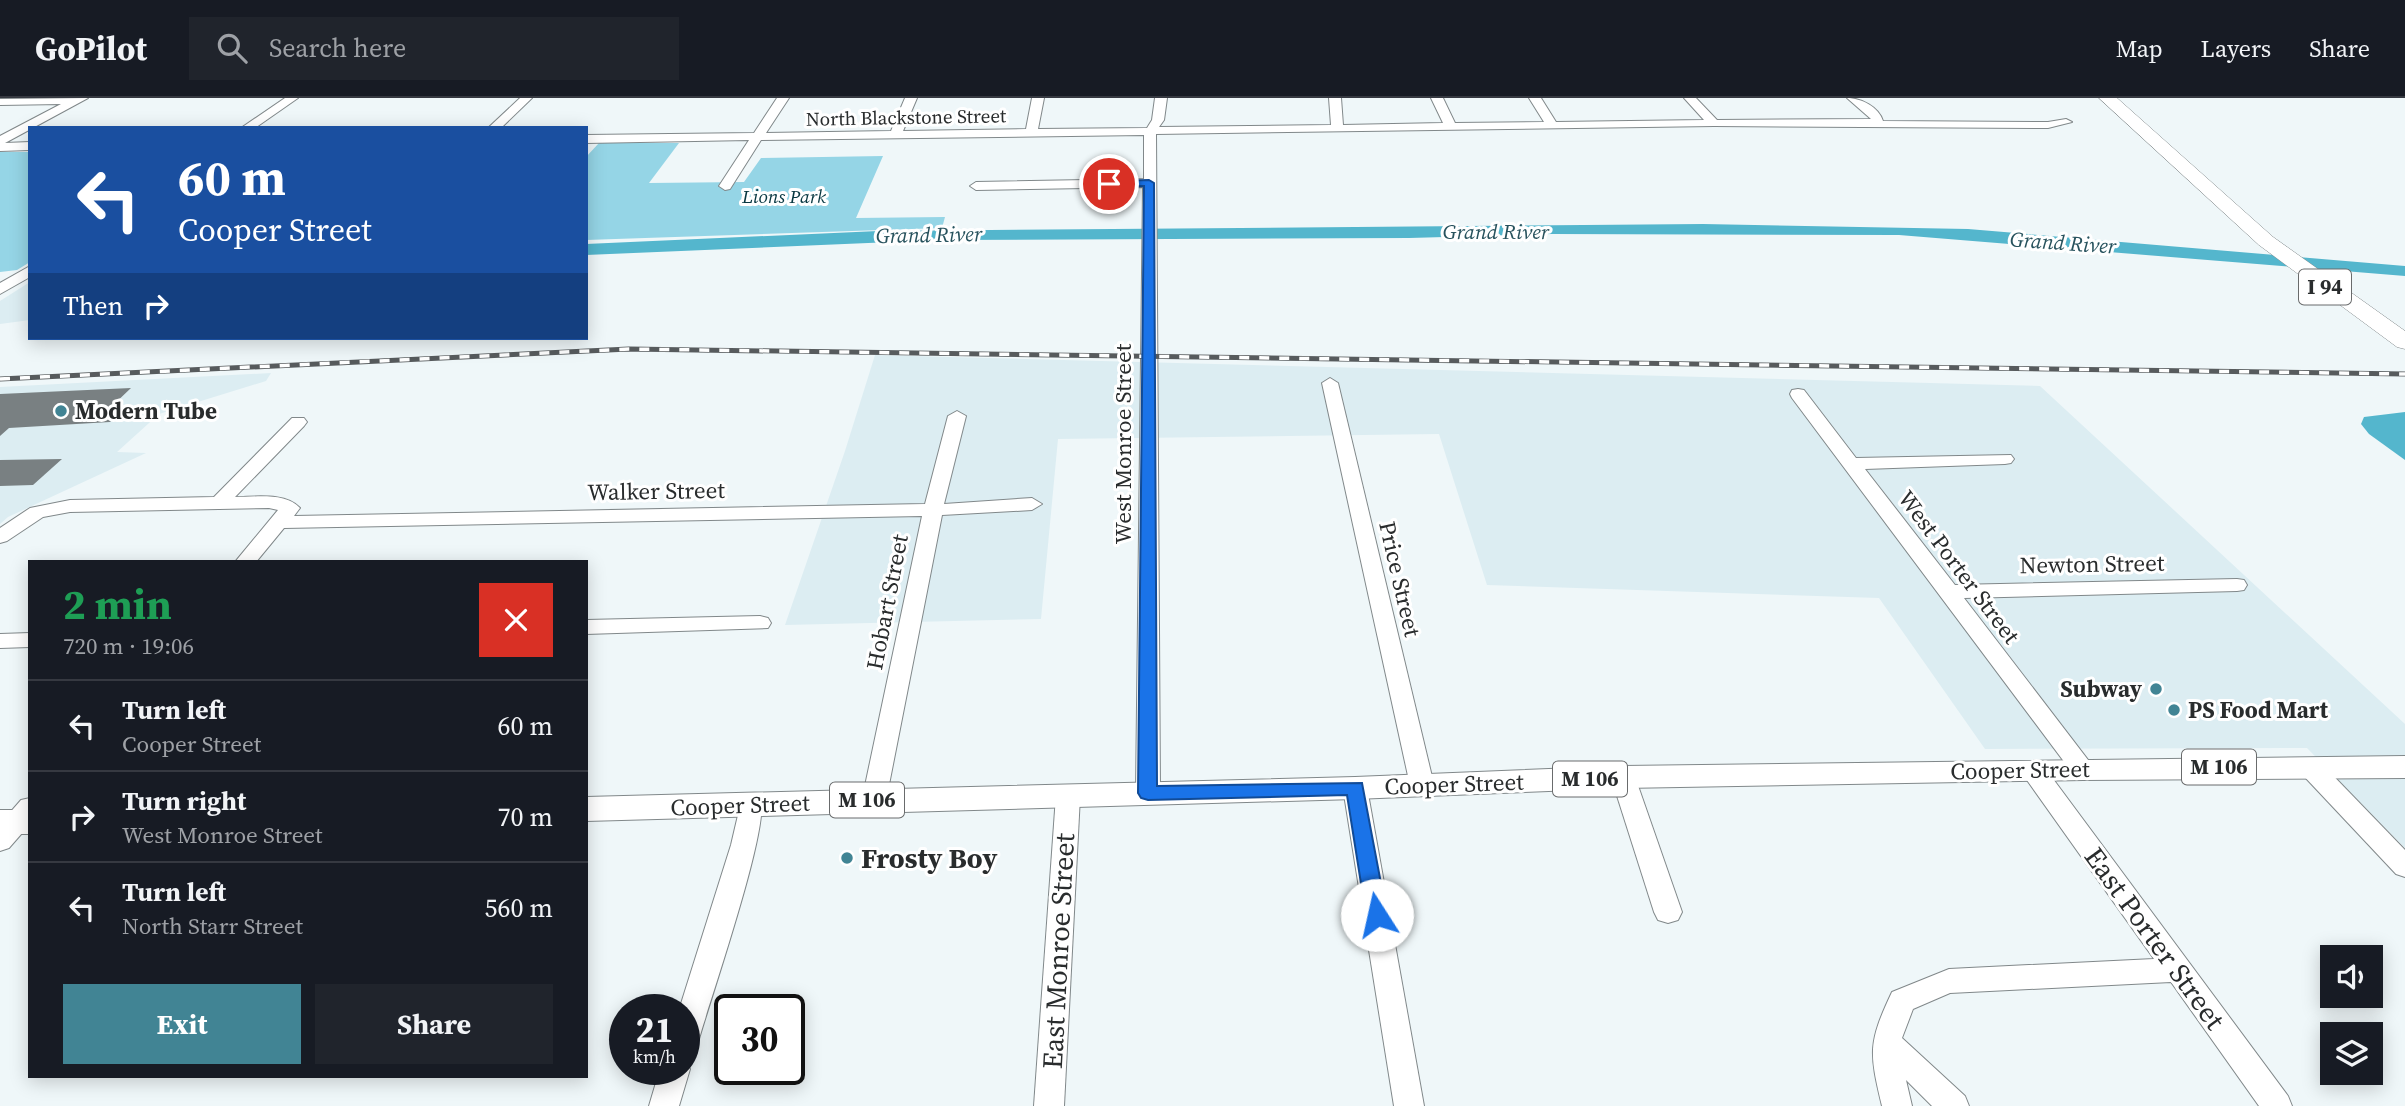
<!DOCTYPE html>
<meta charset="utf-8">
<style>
:root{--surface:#171b24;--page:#20242c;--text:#f1f3f6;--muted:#9ea1a6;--line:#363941;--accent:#418494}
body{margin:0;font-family:"Source Serif 4",serif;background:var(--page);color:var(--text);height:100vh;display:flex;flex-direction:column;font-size:26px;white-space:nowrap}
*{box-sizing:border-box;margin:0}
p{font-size:23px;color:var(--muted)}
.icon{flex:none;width:38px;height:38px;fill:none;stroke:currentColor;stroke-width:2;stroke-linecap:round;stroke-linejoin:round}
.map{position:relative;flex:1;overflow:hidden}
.drawer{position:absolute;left:28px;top:462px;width:560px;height:518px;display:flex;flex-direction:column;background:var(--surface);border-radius:0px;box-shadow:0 4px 18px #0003}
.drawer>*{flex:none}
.top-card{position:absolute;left:28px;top:28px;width:560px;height:214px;border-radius:0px;box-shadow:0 4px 18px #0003;background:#1a4fa0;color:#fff;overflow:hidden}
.fabs{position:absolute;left:2320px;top:847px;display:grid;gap:14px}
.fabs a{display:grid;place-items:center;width:63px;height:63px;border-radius:0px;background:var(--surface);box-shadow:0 4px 18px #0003;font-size:35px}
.speed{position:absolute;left:609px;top:896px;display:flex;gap:14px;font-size:35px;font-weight:700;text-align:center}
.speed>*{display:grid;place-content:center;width:91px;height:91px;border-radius:50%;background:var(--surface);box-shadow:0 4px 18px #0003;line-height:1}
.speed small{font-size:18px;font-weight:400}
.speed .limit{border:4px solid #111;border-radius:10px;background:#fff;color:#111}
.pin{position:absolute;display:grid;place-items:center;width:60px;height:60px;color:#fff;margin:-30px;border:4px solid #fff;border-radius:50%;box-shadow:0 2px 7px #0007}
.me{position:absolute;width:77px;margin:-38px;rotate:350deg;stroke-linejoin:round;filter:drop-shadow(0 0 5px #0008)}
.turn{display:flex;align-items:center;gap:24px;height:147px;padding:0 35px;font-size:32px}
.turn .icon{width:91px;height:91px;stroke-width:2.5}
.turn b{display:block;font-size:49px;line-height:60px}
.then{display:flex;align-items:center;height:66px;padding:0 35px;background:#0003;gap:14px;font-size:26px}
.round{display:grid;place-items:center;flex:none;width:74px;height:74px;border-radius:0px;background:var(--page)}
.head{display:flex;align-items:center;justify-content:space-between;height:119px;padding:0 35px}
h1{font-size:42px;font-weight:700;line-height:52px;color:#1e9e55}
.button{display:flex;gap:14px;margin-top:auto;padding:14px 35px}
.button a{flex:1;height:80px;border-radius:0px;background:var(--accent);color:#fff;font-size:28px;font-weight:700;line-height:80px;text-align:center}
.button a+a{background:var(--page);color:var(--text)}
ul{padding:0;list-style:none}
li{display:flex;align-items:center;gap:21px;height:91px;padding:0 35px;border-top:2px solid var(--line)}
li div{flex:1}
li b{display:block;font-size:26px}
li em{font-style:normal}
header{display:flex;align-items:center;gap:42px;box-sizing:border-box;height:98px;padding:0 35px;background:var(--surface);border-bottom:2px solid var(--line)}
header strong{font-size:33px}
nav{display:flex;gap:38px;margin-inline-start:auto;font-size:24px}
.search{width:490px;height:63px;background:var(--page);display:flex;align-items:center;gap:18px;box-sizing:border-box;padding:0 24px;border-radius:0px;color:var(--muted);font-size:26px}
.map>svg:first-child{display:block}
</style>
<header>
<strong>GoPilot</strong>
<div class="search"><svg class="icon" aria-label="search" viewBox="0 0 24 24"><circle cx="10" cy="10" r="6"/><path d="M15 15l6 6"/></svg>Search here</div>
<nav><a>Map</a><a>Layers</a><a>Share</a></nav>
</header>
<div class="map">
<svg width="2405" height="1008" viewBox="0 0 2405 1008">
<rect width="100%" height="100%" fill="#eff7f9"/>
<g fill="#dcedf2">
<polygon points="30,184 30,222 0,226 0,203"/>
<polygon points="875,257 2040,288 2405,626 2405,750 2307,650 1985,651 1879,500 1487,487 1439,336 1058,341 1041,521 785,527 845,353"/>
<polygon points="271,275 266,283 159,316 117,354 146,355 8,419 0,426 0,289"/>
</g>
<g fill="#95d5e6">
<polygon points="599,45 679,45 649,85 744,84 761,60 883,58 856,120 945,119 942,130 586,142 586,59"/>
<polygon points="0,54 30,54 30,164 17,172 0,174"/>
</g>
<g fill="#54b6cd">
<polygon points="1703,126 1968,131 2405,168 2405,178 1899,137 1552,136 1409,140 939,142 586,157 586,146 878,133"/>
<polygon points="2405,314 2405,362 2369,336 2361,326 2364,319"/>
</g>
<g fill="#798082">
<polygon points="131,290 109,311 125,310 110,324 9,330 0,338 0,296"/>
<polygon points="62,361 33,387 0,388 0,362"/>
</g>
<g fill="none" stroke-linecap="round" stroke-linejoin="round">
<defs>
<g id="minor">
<polygon points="88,0 5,45 30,44 30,52 0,53 0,38 61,6 0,7 0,1"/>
<polygon points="285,0 298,0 255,30 241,30"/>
<polygon points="520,0 532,0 501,30 488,30"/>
<path d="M777 0H789L766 35 891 33 905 0H917L903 33 1026 31 1032 0H1044L1038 31 1147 30 1152 22 1155 0H1167L1164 22 1159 29 1331 27 1329 0H1341L1343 27 1443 25 1431 0H1443L1455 25 1544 24 1529 0H1541L1556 24 1704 22 1684 0H1696L1717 22 1871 21 1847 0C1861 0 1879 9 1883 23L2048 24 2066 21 2072 24 2048 30 1714 28 1156 36 1160 695 1157 701 1148 704 1139 701 1136 695 1143 89 976 92 970 88 976 84 1144 81V37L761 42 730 91 725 92 719 88 749 42 586 45V37L754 35Z"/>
<polygon points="30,168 30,179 0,196 0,185"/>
<polygon points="1330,280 1338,285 1434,687 1431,693 1422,696 1413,693 1410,687 1322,285"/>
<polygon points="1798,291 1804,292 1856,360 2011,357 2014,361 2011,365 2005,366 1865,371 1955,487 2237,481 2244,482 2247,487 2244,492 2237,493 1964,500 2095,671 2092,677 2083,680 2074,677 1792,300 1790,296 1792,292"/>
<path d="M957 313 966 318 944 406 1032 400 1042 406 1032 412 942 417 886 702 883 709 874 711 865 709 862 702 922 418 284 430 256 464H235L278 412 269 410 70 414 43 419 7 443 0 445V430L30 410 70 402 214 399 292 320H304L307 324 304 328 235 399C255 399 286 394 300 410L294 418 925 406 948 318Z"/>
<polygon points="760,518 768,520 771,525 768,530 586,536 586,522"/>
<polygon points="30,535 30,549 0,550 0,536"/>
<polygon points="2310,660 2319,663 2405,752 2405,779 2396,776 2301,675 2298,669 2301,663"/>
<path d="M2033 663 2042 666 2288 998 2292 1008H2259L2171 884 1950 895 1913 911 1902 940 1965 998 1969 1008H1932L1906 982 1912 1008H1882C1869 954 1868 945 1892 894L1949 871 2154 861 2024 678 2021 672 2024 666Z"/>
<polygon points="1623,670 1632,673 1635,679 1682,814 1678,822 1668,825 1658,822 1654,814 1611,679 1614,673"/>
<polygon points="1355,681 1364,684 1367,690 1424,1008 1394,1008 1343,690 1346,684"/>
<polygon points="1068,689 1077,691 1080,698 1064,1008 1034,1008 1056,698 1059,691"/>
<path d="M751 698 760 700C772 723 709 905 699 941L694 950 684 954V912H679L731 747 742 700Z"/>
<polygon points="30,700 30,726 9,750 0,753 0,726 21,702"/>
<polygon points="684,961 690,971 679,1008 649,1008 660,971 684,971"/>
</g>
<g id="major">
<polygon points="2405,658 2405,680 2083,682 1623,690 1355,701 586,723 586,699 1355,679 1623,668"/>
<rect x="0" y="712" width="30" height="24"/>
</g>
<polygon id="highway" points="2099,0 2117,0 2273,139 2405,233 2405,251 2397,249 2259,147"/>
</defs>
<use href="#minor" stroke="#81888a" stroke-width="2"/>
<use href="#major" stroke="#81888a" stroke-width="2"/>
<use href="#highway" stroke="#81888a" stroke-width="1"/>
<use href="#minor" fill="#fff" fill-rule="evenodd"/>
<use href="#major" fill="#fff" fill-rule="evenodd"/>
<use href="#highway" fill="#fff" fill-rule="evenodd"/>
<defs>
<polyline id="rail" points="0,281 629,251 2405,276"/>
</defs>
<use href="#rail" stroke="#575b5d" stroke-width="5"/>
<use href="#rail" stroke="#fff" stroke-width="3.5" stroke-dasharray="10" stroke-linecap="butt"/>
</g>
<polygon fill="#1a73e8" stroke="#114b97" stroke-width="2" points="1149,82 1154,85 1157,688 1362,685 1387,817 1384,823 1377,825 1369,823 1366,817 1347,697 1148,702 1141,700 1138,695 1144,88 1109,89 1104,86 1109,83"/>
<g fill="#418494" stroke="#fff" stroke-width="2.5">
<circle cx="61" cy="313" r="7"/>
<circle cx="2156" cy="591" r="7"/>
<circle cx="2174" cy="612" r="7"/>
<circle cx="847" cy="760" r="7"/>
</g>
<g text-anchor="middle" stroke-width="6" stroke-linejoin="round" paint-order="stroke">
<g font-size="19" fill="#292c2d" stroke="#fff">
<text transform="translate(906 19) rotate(-1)" y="7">North Blackstone Street</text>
</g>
<g font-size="19" font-style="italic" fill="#073741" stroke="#fff">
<text x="784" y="105">Lions Park</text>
</g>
<g font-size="21" font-style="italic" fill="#27525d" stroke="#fff">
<text x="1496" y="141">Grand River</text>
<text transform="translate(929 137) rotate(-1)" y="7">Grand River</text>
<text transform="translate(2063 145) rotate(4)" y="7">Grand River</text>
</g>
<g fill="#fff" stroke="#696b6c" stroke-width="2">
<rect x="2299" y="171.5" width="52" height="35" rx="5"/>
<rect x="2182" y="651.5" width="74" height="35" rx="5"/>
<rect x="1553" y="663.5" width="74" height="35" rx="5"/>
<rect x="830" y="684.5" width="74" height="35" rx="5"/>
</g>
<g font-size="21" font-weight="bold" fill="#292c2d">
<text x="2325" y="196">I 94</text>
<text x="2219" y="676">M 106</text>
<text x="1590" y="688">M 106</text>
<text x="867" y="709">M 106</text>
</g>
<g font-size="23" font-weight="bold" fill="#292c2d" stroke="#fff" text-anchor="start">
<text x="75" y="321">Modern Tube</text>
<text x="2142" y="599" text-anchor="end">Subway</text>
<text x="2188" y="620">PS Food Mart</text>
</g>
<g font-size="23" fill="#292c2d" stroke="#fff">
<text transform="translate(1123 346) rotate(-90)" y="8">West Monroe Street</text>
<text transform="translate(656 393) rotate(-1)" y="8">Walker Street</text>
<text transform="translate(2092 466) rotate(-1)" y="8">Newton Street</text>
<text transform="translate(1959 469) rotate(53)" y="8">West Porter Street</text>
<text transform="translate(1400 481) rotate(77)" y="8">Price Street</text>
<text transform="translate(887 504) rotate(-79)" y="8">Hobart Street</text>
<text transform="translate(2020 672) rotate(-1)" y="8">Cooper Street</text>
<text transform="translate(1454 686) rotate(-2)" y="8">Cooper Street</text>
<text transform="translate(740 707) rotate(-2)" y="8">Cooper Street</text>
</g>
<g font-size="28" font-weight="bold" fill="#292c2d" stroke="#fff" text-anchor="start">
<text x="861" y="770">Frosty Boy</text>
</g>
<g font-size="28" fill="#292c2d" stroke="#fff">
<text transform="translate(2155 840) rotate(54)" y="10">East Porter Street</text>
<text transform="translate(1058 853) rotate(-87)" y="10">East Monroe Street</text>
</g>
</g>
</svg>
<div class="fabs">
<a><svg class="icon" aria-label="sound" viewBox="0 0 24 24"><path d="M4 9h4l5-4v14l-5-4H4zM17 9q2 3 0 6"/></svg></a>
<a><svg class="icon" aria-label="layers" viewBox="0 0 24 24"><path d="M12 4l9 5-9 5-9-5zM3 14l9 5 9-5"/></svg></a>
</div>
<div class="speed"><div>21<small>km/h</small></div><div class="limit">30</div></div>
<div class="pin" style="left:1109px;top:86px;background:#d93025"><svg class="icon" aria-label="arrive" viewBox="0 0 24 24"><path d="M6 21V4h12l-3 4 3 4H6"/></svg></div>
<svg class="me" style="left:1377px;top:817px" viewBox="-20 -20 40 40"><circle r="19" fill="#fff"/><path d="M0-13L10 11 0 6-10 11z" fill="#1a73e8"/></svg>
<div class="top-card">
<div class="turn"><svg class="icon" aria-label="left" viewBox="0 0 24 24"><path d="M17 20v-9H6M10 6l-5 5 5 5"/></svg><div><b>60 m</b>Cooper Street</div></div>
<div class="then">Then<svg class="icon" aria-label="right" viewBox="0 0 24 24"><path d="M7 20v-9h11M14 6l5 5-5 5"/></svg></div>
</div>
<section class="drawer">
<div class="head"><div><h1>2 min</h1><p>720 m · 19:06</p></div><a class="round" style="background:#d93025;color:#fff"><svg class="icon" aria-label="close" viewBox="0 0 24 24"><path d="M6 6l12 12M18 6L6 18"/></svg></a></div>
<ul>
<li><svg class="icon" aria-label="left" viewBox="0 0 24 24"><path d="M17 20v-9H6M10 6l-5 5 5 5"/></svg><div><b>Turn left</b><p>Cooper Street</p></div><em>60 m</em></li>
<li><svg class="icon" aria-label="right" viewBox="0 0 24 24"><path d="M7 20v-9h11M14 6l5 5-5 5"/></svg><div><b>Turn right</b><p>West Monroe Street</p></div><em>70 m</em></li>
<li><svg class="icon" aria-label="left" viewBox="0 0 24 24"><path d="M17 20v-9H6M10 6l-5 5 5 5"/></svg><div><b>Turn left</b><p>North Starr Street</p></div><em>560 m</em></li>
</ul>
<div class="button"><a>Exit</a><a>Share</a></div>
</section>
</div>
